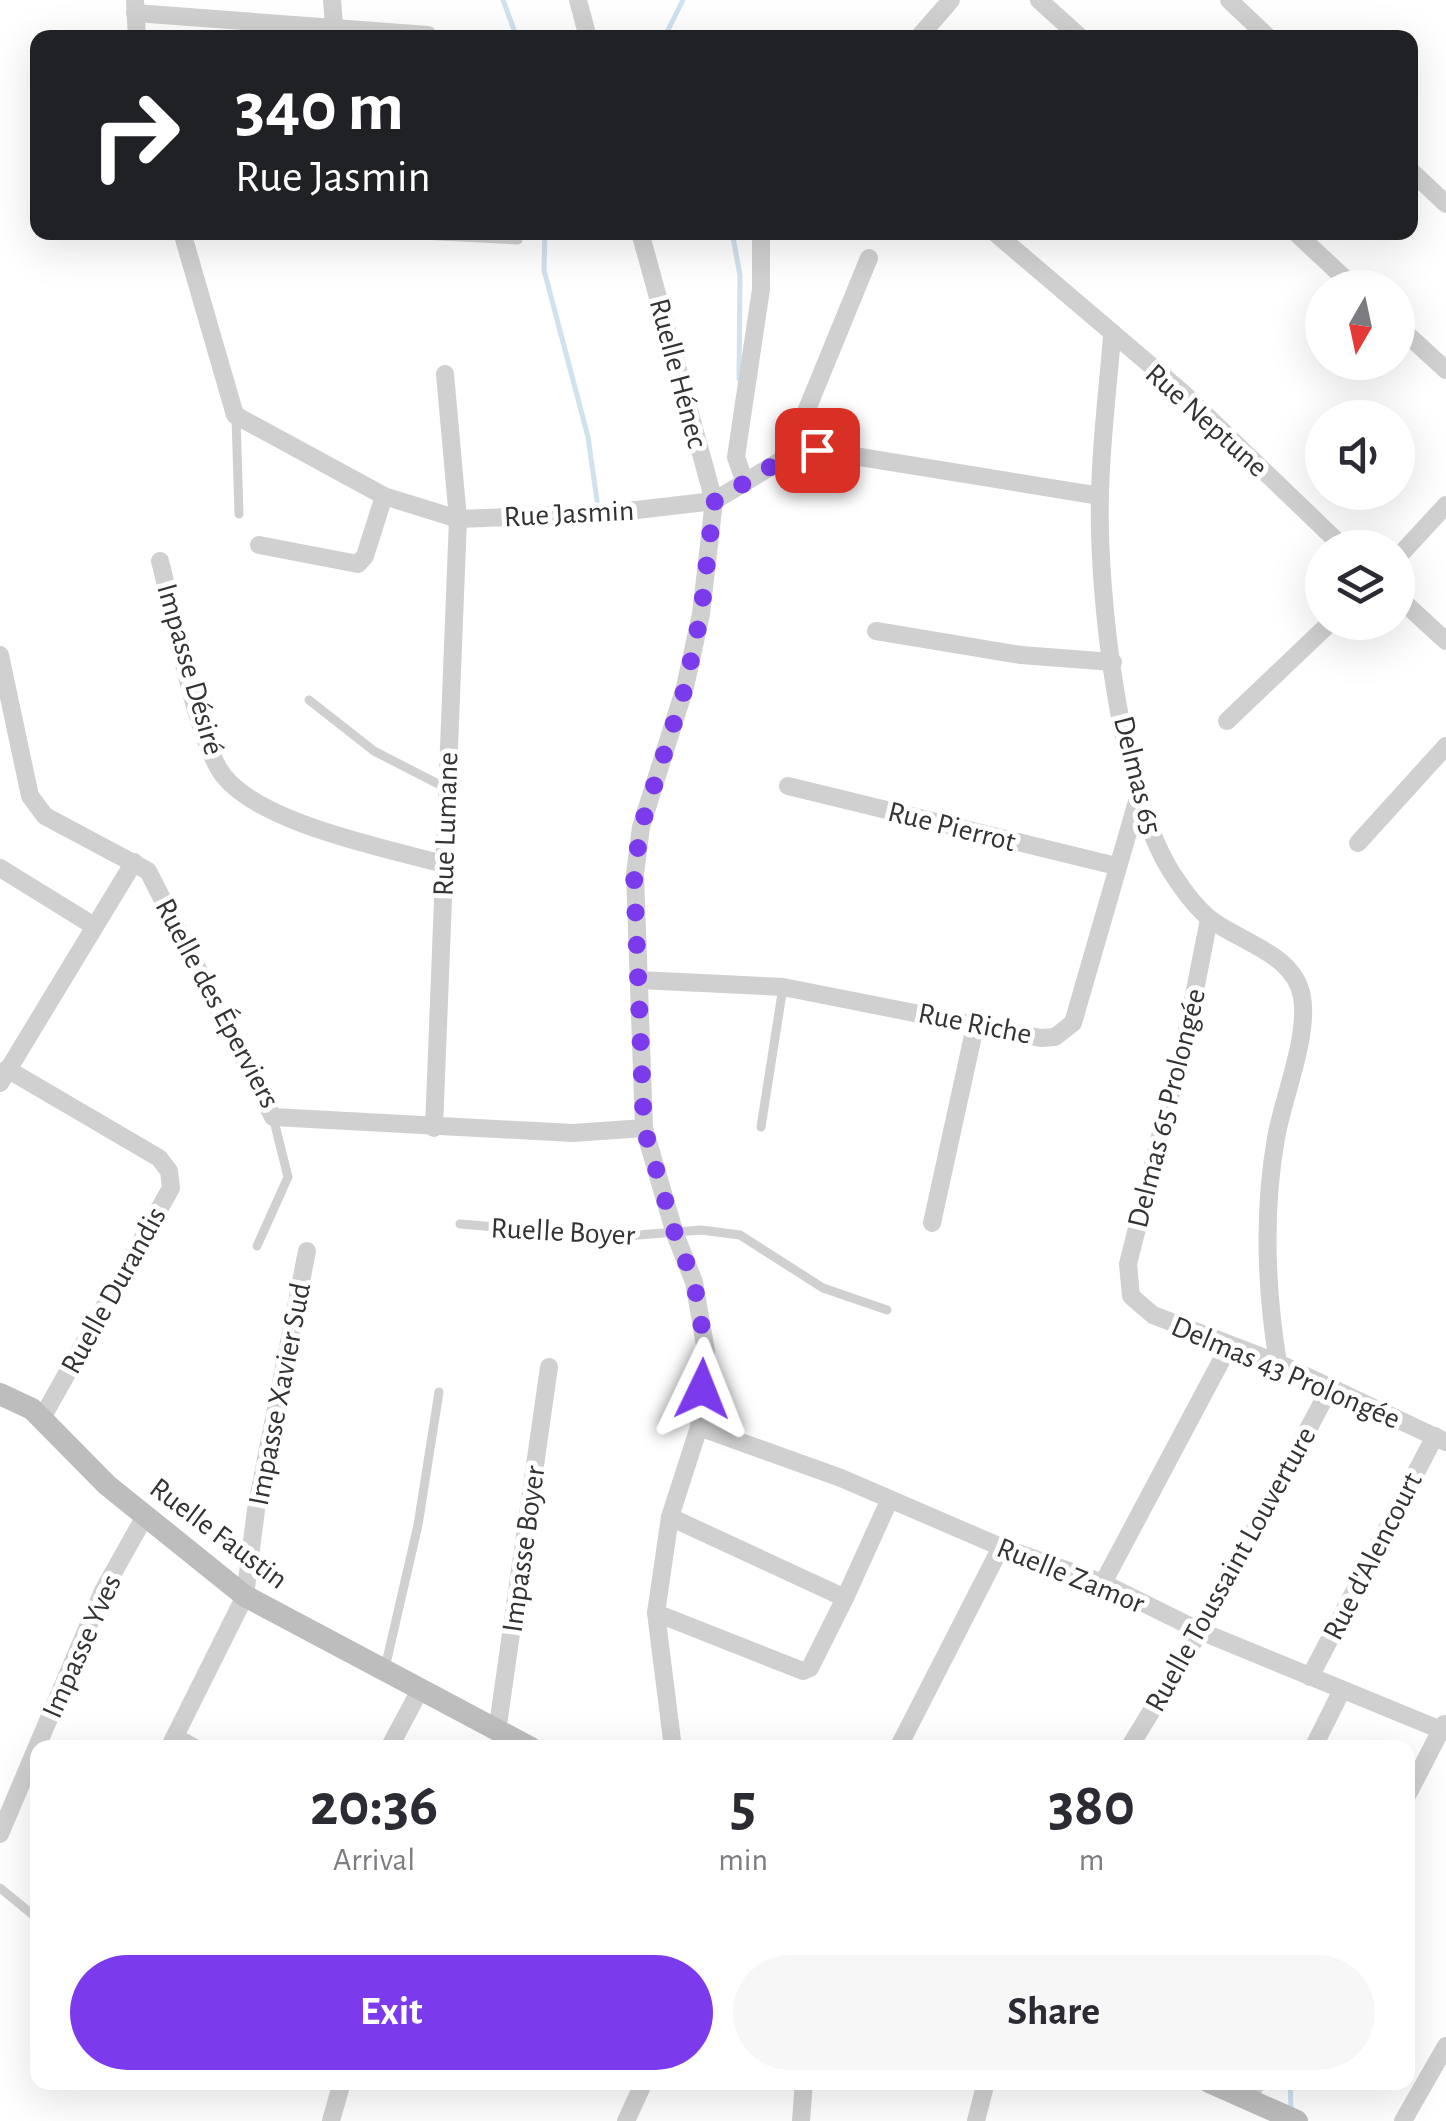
<!DOCTYPE html>
<meta charset="utf-8">
<style>
:root{--surface:#fff;--page:#f7f7f7;--text:#2b2b33;--muted:#7c7c81;--accent:#7c3aed}
body{margin:0;font-family:"Alegreya Sans",sans-serif;background:var(--page);color:var(--text);height:100vh;display:flex;flex-direction:column;font-size:38px;white-space:nowrap}
*{box-sizing:border-box;margin:0}
p{font-size:32px;color:var(--muted)}
.icon{flex:none;width:55px;height:55px;fill:none;stroke:currentColor;stroke-width:2;stroke-linecap:round;stroke-linejoin:round}
.map{position:relative;flex:1;overflow:hidden}
.side{position:absolute;left:30px;top:1740px;width:1385px;height:350px;display:flex;flex-direction:column;background:var(--surface);border-radius:20px;box-shadow:0 10px 40px #0002}
.side>*{flex:none}
.hud{position:absolute;left:30px;top:30px;width:1388px;height:210px;border-radius:20px;box-shadow:0 10px 40px #0002;background:#202124;color:#fff;overflow:hidden}
.needle{width:65px;rotate:189deg}
.buttons{position:absolute;left:1305px;top:270px;display:grid;gap:20px}
.buttons a{display:grid;place-items:center;width:110px;height:110px;border-radius:50%;background:var(--surface);box-shadow:0 10px 40px #0002;font-size:50px}
.pin{position:absolute;display:grid;place-items:center;width:85px;height:85px;color:#fff;margin:-42px;border-radius:20px;box-shadow:0 5px 15px #0006}
.me{position:absolute;width:110px;margin:-55px;rotate:2deg;stroke-linejoin:round;filter:drop-shadow(0 0 8px #0008)}
.turn{display:flex;align-items:center;gap:35px;height:210px;padding:0 40px;font-size:45px}
.turn .icon{width:130px;height:130px;stroke-width:2.5}
.turn b{display:block;font-size:70px;line-height:85px}
.eta{display:flex;justify-content:space-evenly;align-items:center;height:170px;text-align:center}
.eta b{font-size:60px;font-weight:600;line-height:70px}
.action{display:flex;gap:20px;margin-top:auto;padding:20px 40px}
.action a{flex:1;height:115px;border-radius:60px;background:var(--accent);color:#fff;font-size:40px;font-weight:600;line-height:115px;text-align:center}
.action a+a{background:var(--page);color:var(--text)}
.map>svg:first-child{display:block}
</style>
<div class="map">
<svg width="1446" height="2121" viewBox="0 0 1446 2121">
<rect width="100%" height="100%" fill="#fff"/>
<g fill="none" stroke-linecap="round" stroke-linejoin="round">
<g stroke="#cfe2ee" stroke-width="5">
<polyline points="503,0 517,38"/>
<polyline points="664,38 683,0"/>
<polyline points="545,232 544,270 588,437 597,501"/>
<polyline points="732,232 740,275 739,379"/>
<polyline points="1290,2082 1291,2109"/>
</g>
<g stroke="#d0d0d0" stroke-width="9">
<polyline points="362,232 518,240"/>
<polyline points="236,417 239,514"/>
<polyline points="309,700 374,751 446,788"/>
<polyline points="761,1127 783,987"/>
<polyline points="460,1224 613,1237 701,1230 740,1235 823,1288 887,1310"/>
<polyline points="257,1246 288,1177 273,1117"/>
<polyline points="385,1668 418,1525 439,1392"/>
<polyline points="177,1733 204,1748"/>
<polyline points="0,1888 38,1919"/>
</g>
<g stroke="#d0d0d0" stroke-width="18">
<polyline points="135,0 137,38"/>
<polyline points="332,0 335,38"/>
<polyline points="578,0 588,38"/>
<polyline points="1039,0 1081,38"/>
<polyline points="1229,0 1269,38"/>
<polyline points="135,13 428,35"/>
<polyline points="918,38 951,0"/>
<polyline points="1410,170 1446,204"/>
<polyline points="182,232 235,415 384,496 458,519 611,513 714,501 780,461 817,450 1100,496"/>
<polyline points="640,232 714,501 701,614 685,687 641,827 635,874 644,1128 675,1234 694,1282 706,1351 699,1427 670,1517 656,1613 673,1748"/>
<polyline points="994,232 1182,392 1344,548"/>
<polyline points="1295,232 1355,288"/>
<polyline points="1398,326 1446,370"/>
<path d="M1112 336C1108 388 1101 441 1100 494 1097 594 1120 802 1178 882 1187 895 1200 912 1213 921 1243 943 1295 955 1302 997 1309 1036 1283 1098 1276 1138 1263 1212 1266 1289 1278 1363"/>
<polyline points="787,458 869,258"/>
<polyline points="745,483 736,457 761,289 761,232"/>
<polyline points="259,545 358,564 365,556 384,496"/>
<polyline points="1398,557 1446,505"/>
<path d="M160 561C174 614 193 725 219 769 250 822 386 848 443 864"/>
<polyline points="1398,597 1446,641"/>
<polyline points="876,631 1021,655 1113,662"/>
<polyline points="0,655 30,796 45,816 148,871 273,1117 573,1133 644,1128"/>
<polyline points="1227,721 1331,622"/>
<polyline points="788,786 1116,866"/>
<polyline points="1358,843 1446,746"/>
<polyline points="0,868 94,926"/>
<polyline points="1209,919 1188,1026 1128,1264 1131,1296 1153,1315 1278,1363 1446,1442"/>
<polyline points="639,980 783,987 1041,1038 1055,1037 1073,1023 1138,798"/>
<polyline points="7,1069 159,1158 169,1171 171,1188 42,1418"/>
<polyline points="0,1083 134,862"/>
<polyline points="434,1128 458,519 445,374"/>
<polyline points="932,1223 976,1022"/>
<polyline points="699,1427 841,1478 1001,1547 1103,1583 1200,1631 1441,1730"/>
<polyline points="670,1517 845,1598 889,1501"/>
<polyline points="1103,1583 1229,1346"/>
<polyline points="656,1613 803,1671 810,1668 845,1598"/>
<polyline points="1310,1677 1435,1436"/>
<polyline points="497,1732 549,1367"/>
<polyline points="169,1748 245,1596 256,1510 307,1251"/>
<polyline points="389,1748 420,1690"/>
<polyline points="898,1748 1001,1547"/>
<polyline points="1129,1748 1200,1631 1329,1390"/>
<polyline points="1313,1748 1342,1690"/>
<polyline points="1408,1794 1444,1724"/>
<polyline points="0,1834 103,1591 145,1516"/>
<polyline points="1249,2097 1257,2082"/>
<polyline points="331,2121 342,2082"/>
<polyline points="626,2121 644,2082"/>
<polyline points="801,2121 804,2082"/>
<polyline points="976,2121 986,2082"/>
<polyline points="1403,2121 1446,2046"/>
</g>
<g stroke="#bdbdbd" stroke-width="22">
<polyline points="0,1394 32,1409 107,1485 245,1596 531,1748"/>
<polyline points="1209,2082 1297,2121"/>
</g>
</g>
<g fill="none" stroke-linecap="round" stroke-linejoin="round">
<polyline stroke="#7c3aed" stroke-width="18" stroke-dasharray="0 32.4" points="702,1389 706,1351 694,1282 675,1234 644,1128 634,874 641,827 685,688 701,614 714,502 780,461 817,450"/>
</g>
<g text-anchor="middle" stroke-width="10" stroke-linejoin="round" paint-order="stroke">
<g font-size="30" fill="#333" stroke="#fff">
<text transform="translate(679 373) rotate(75)" y="10">Ruelle Hénec</text>
<text transform="translate(1207 420) rotate(42)" y="10">Rue Neptune</text>
<text transform="translate(569 513) rotate(-3)" y="10">Rue Jasmin</text>
<text transform="translate(191 669) rotate(74)" y="10">Impasse Désiré</text>
<text transform="translate(1138 775) rotate(76)" y="10">Delmas 65</text>
<text transform="translate(445 824) rotate(-88)" y="10">Rue Lumane</text>
<text transform="translate(952 826) rotate(14)" y="10">Rue Pierrot</text>
<text transform="translate(218 1003) rotate(62)" y="10">Ruelle des Éperviers</text>
<text transform="translate(975 1023) rotate(11)" y="10">Rue Riche</text>
<text transform="translate(1166 1108) rotate(-76)" y="10">Delmas 65 Prolongée</text>
<text transform="translate(563 1231) rotate(3)" y="10">Ruelle Boyer</text>
<text transform="translate(113 1290) rotate(-61)" y="10">Ruelle Durandis</text>
<text transform="translate(1286 1372) rotate(23)" y="10">Delmas 43 Prolongée</text>
<text transform="translate(279 1394) rotate(-79)" y="10">Impasse Xavier Sud</text>
<text transform="translate(219 1533) rotate(37)" y="10">Ruelle Faustin</text>
<text transform="translate(523 1549) rotate(-82)" y="10">Impasse Boyer</text>
<text transform="translate(1372 1556) rotate(-63)" y="10">Rue d'Alencourt</text>
<text transform="translate(1230 1569) rotate(-61)" y="10">Ruelle Toussaint Louverture</text>
<text transform="translate(1071 1575) rotate(22)" y="10">Ruelle Zamor</text>
<text transform="translate(81 1646) rotate(-66)" y="10">Impasse Yves</text>
</g>
</g>
</svg>
<div class="buttons">
<a><svg class="needle" viewBox="-14 -14 28 28"><path d="M0-13l5 13h-10z" fill="#e53935"/><path d="M0 13l5-13h-10z" fill="#7c7c81"/></svg></a>
<a><svg class="icon" aria-label="sound" viewBox="0 0 24 24"><path d="M4 9h4l5-4v14l-5-4H4zM17 9q2 3 0 6"/></svg></a>
<a><svg class="icon" aria-label="layers" viewBox="0 0 24 24"><path d="M12 4l9 5-9 5-9-5zM3 14l9 5 9-5"/></svg></a>
</div>
<div class="pin" style="left:817px;top:450px;background:#d93025"><svg class="icon" aria-label="arrive" viewBox="0 0 24 24"><path d="M6 21V4h12l-3 4 3 4H6"/></svg></div>
<svg class="me" style="left:702px;top:1389px" viewBox="-20 -20 40 40"><path d="M0-17L14 15 0 8-14 15z" fill="#7c3aed" stroke="#fff" stroke-width="4"/></svg>
<div class="hud">
<div class="turn"><svg class="icon" aria-label="right" viewBox="0 0 24 24"><path d="M7 20v-9h11M14 6l5 5-5 5"/></svg><div><b>340 m</b>Rue Jasmin</div></div>
</div>
<section class="side">
<div class="eta">
<div><b>20:36</b><p>Arrival</p></div>
<div><b>5</b><p>min</p></div>
<div><b>380</b><p>m</p></div>
</div>
<div class="action"><a>Exit</a><a>Share</a></div>
</section>
</div>
